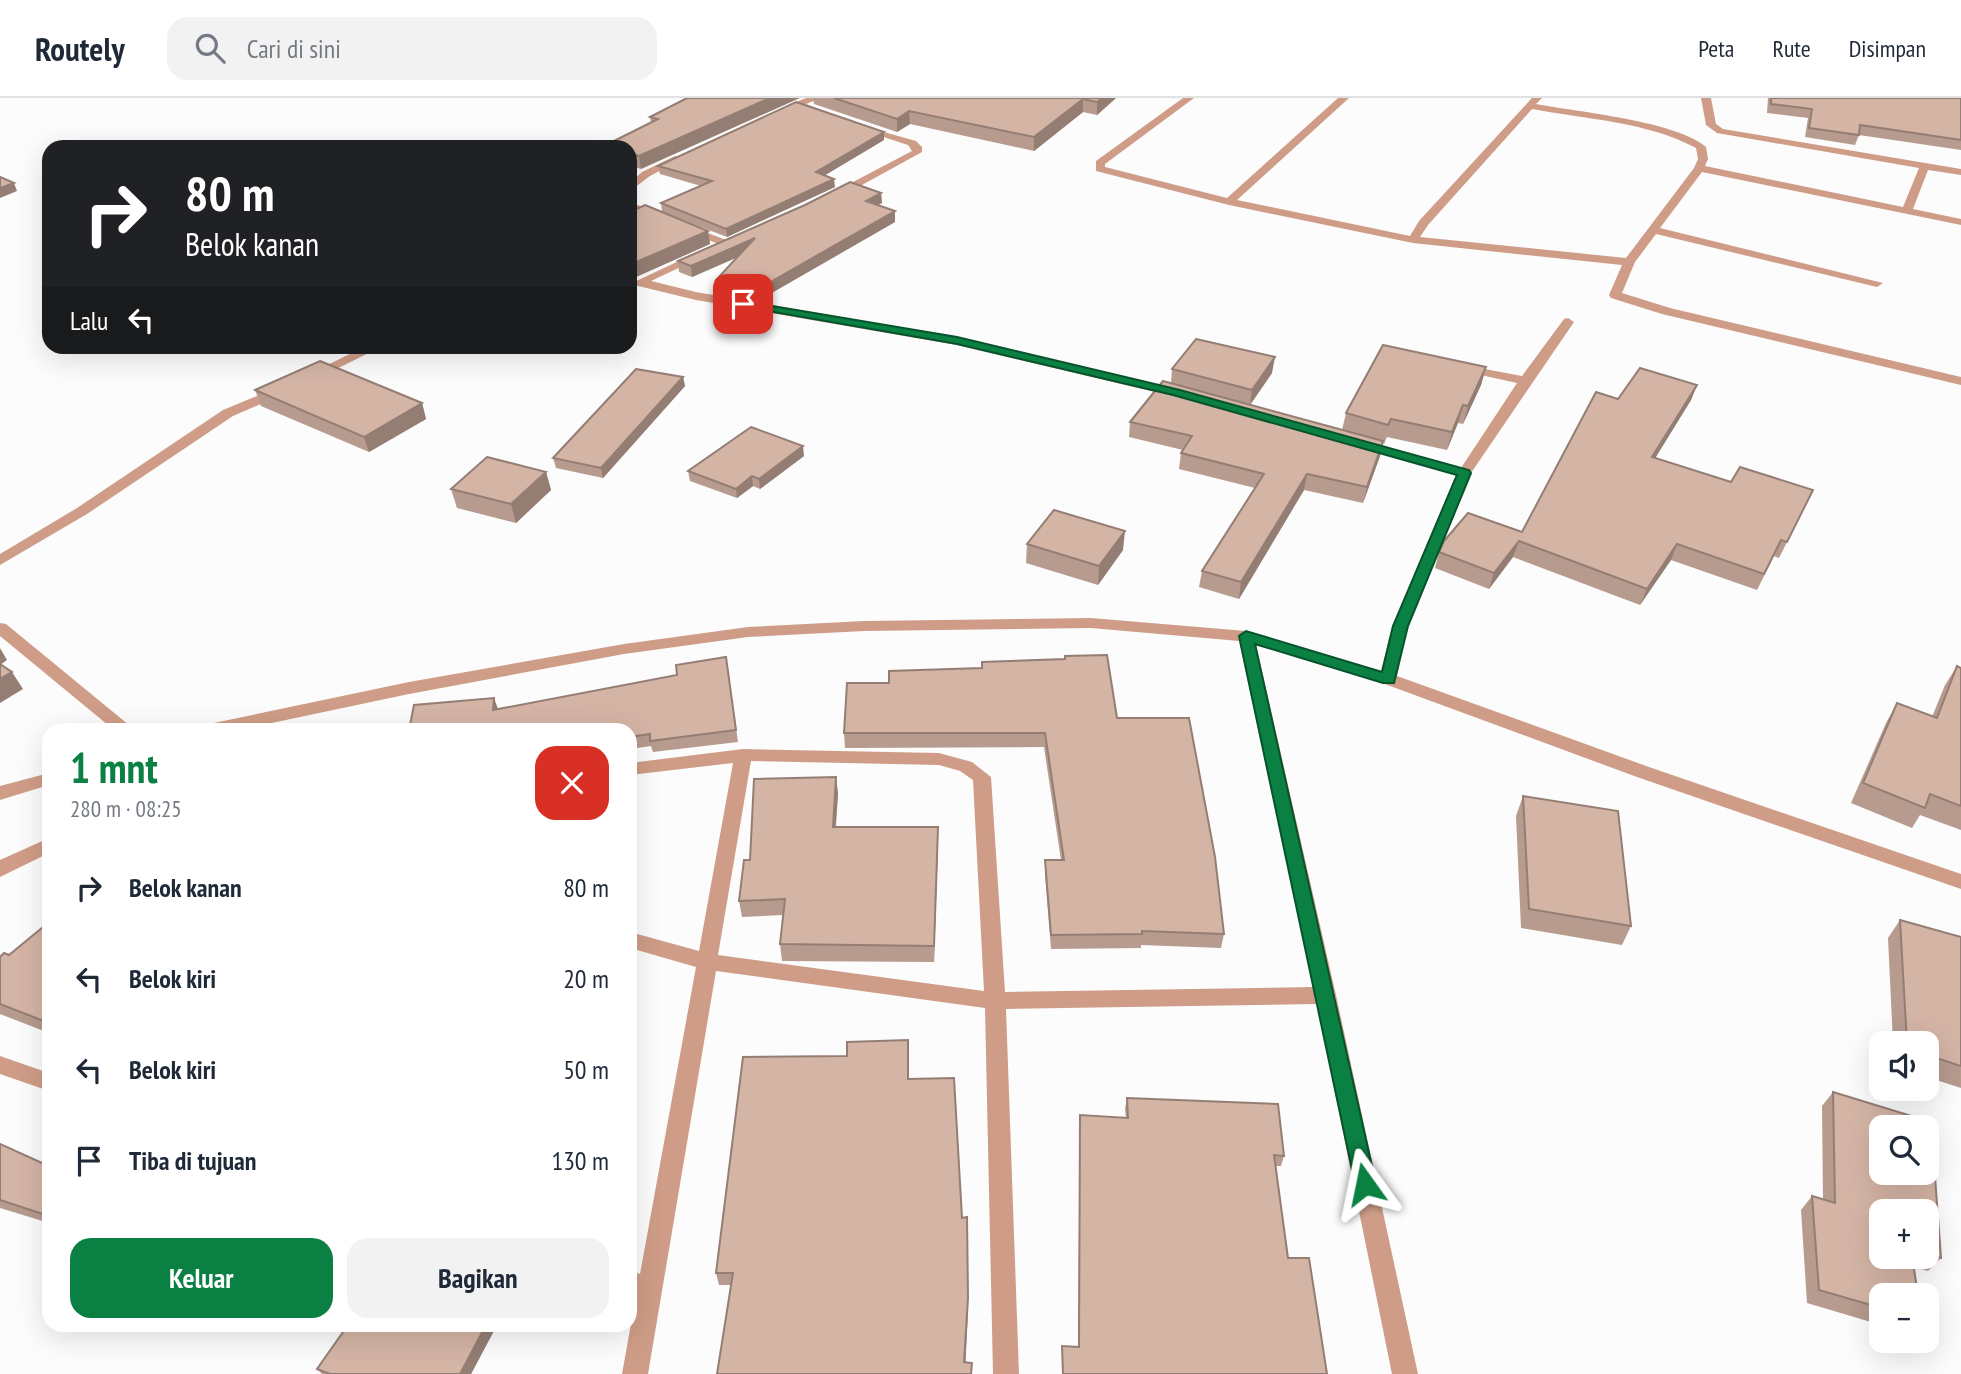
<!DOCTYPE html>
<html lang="id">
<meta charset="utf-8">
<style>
:root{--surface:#fff;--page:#f2f2f3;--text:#1f2937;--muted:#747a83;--line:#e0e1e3;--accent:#0b8043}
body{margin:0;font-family:"PT Sans Narrow",sans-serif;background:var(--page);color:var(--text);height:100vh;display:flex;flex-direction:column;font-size:26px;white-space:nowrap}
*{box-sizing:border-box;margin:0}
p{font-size:23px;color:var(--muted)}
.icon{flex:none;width:38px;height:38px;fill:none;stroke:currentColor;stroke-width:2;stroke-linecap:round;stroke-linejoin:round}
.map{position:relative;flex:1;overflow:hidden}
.side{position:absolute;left:42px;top:625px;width:595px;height:609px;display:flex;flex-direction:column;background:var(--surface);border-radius:21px;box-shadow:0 7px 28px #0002}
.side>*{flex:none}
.top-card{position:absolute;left:42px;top:42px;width:595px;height:214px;border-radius:21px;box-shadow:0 7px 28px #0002;background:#202124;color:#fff;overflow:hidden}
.buttons{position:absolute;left:1869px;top:933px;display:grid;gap:14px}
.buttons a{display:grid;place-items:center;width:70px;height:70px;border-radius:14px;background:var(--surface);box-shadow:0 7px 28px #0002;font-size:35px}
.pin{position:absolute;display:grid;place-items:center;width:60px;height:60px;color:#fff;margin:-30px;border-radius:14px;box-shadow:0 4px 10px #0006}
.me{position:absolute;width:77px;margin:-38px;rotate:348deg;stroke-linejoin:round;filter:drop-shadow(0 0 5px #0008)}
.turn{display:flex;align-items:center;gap:24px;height:147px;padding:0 28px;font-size:32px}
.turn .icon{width:91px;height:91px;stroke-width:2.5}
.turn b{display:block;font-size:49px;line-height:60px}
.then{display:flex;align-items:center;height:66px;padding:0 28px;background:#0003;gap:14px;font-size:26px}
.round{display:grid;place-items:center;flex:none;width:74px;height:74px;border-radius:21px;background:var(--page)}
.head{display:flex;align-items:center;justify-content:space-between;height:119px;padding:0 28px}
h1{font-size:42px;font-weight:800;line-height:52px;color:var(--accent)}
.primary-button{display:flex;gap:14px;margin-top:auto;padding:14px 28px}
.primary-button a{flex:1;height:80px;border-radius:21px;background:var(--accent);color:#fff;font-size:28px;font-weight:800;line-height:80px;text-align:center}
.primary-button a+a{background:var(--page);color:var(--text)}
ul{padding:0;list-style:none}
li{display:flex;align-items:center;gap:21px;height:91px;padding:0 28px}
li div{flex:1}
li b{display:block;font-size:26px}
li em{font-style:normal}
header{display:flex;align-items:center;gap:42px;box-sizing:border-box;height:98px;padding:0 35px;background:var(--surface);border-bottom:2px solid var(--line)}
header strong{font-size:33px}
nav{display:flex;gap:38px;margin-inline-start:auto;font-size:24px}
.search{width:490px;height:63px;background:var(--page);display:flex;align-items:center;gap:18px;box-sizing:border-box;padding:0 24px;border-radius:21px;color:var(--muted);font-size:26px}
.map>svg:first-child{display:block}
</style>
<header>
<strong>Routely</strong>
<div class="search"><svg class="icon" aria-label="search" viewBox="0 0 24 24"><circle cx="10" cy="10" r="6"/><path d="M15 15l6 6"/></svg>Cari di sini</div>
<nav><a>Peta</a><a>Rute</a><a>Disimpan</a></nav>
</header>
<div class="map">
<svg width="1961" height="1276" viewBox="0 0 1961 1276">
<rect width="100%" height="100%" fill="#fcfcfc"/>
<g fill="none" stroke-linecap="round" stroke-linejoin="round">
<g fill="#cf9d87" fill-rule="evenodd">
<polygon points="806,0 821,0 806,6 819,11 819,15 791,6"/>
<path d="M1183 0H1194L1105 66V69L1227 100 1338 0H1349L1237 102 1410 138 1419 123 1532 0H1542L1536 6C1578 14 1676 23 1706 49L1708 61 1705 68 1903 109 1919 70 1717 35 1706 27 1701 0H1711L1716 26 1723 31 1961 71V77L1928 72 1913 111 1961 121V127L1702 74 1660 130 1883 185 1877 189 1656 136 1635 164 1622 195 1670 210 1961 279V287L1662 216 1611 200 1609 197 1622 167 1413 145 1229 107 1096 73V63ZM1532 11C1585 21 1648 24 1696 50L1698 61 1694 70 1626 160 1420 139 1428 127Z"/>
<polygon points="859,27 916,43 922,49 922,54 842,98 834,98 834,94 912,53 908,47 859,31"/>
<polygon points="675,58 684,60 650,78 630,93 630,85 642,74"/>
<polygon points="630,104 663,117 664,119 659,122 630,111"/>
<polygon points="689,128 729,143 731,145 721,147 685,133 683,131"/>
<polygon points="700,153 706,156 704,158 651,183 696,194 957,239 1180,292 1187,296 1180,300 957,247 696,202 630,186"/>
<path d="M1568 220 1574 224 1471 375 1408 529 1397 578 1649 669 1961 776V791L1637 679 1382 585 1256 547 1336 897 1418 1276H1392L1317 906 1006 911 1019 1276H993L985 910 716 873 648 1276H622L636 1198 630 1196V1172L640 1176 696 869 630 850V834L699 853 733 665 630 677V665L743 651 939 655 972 664 991 679 1005 894 1314 889 1239 543 1091 530 864 533 748 539 624 556 409 596 239 632H200L209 626 409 584 624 546 748 529 864 523 1091 520 1246 533 1381 573 1392 529 1456 377 1354 348 1352 345 1359 341 1461 370 1517 285 1458 272V266L1522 278 1564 221ZM751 663 939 667 960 673 973 682 984 893 718 857Z"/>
<polygon points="366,248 383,248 318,280 313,281 307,277"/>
<polygon points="281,288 288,292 286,295 233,318 87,416 0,467 0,456 77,410 223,312"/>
<polygon points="0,525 6,526 135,632 114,632 0,538"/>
<polygon points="49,675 49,687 0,702 0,688"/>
<polygon points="49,740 49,755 0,779 0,762"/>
<polygon points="0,958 49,975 49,993 0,976"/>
</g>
</g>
<g fill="#b69b8e" fill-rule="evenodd">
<polygon points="687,0 641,71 630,68 630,49 651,25 650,19"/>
<polygon points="813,0 1116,0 1097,17 1083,14 1034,53 910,26 897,34 814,6"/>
<polygon points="1768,0 1961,0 1961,52 1859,37 1855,47 1805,39 1808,20 1767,15"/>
<polygon points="884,42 825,77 835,89 727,139 662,114 661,105 701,88 660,76 658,68"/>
<polygon points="881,95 882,105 878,107 895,113 895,124 761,201 718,193 716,182 738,159 692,179 679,174 678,163"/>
<polygon points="630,114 708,133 710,146 636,179 630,176"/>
<polygon points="1486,269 1481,287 1463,326 1458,325 1447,352 1387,339 1384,346 1383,345 1380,358 1363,405 1304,392 1239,501 1199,489 1202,473 1255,390 1179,371 1181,355 1183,352 1129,339 1130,324 1171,285 1172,271 1272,275 1250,307 1342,332 1346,315"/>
<polygon points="683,279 685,288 603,380 556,370 553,360"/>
<polygon points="1697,287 1691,302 1655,360 1731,384 1813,392 1779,460 1774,458 1757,492 1671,462 1640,507 1513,459 1489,491 1435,470 1439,454 1522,434 1618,301"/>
<polygon points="255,292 422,305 426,321 369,354 261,308"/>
<polygon points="804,358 760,391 753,388 737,400 690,383 688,373"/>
<polygon points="546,374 551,392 516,425 457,410 451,391"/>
<polygon points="1027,446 1123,452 1098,487 1026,465"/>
<polygon points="1065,558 1117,620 1224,836 1221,850 1141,847 1141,850 1051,851 1045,776 1045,762 1061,762 1044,649 845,650 844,635 889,585 982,570 1065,561"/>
<polygon points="726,559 738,644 653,654 651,648 630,651 630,632 677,577"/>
<polygon points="1957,568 1961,570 1961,732 1920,717 1912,730 1851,705 1886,625 1897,605 1932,619 1945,587"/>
<polygon points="836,679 838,696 836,729 938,729 938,745 934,864 782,863 780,846 783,817 742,819 739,803 750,762"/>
<polygon points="1523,698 1631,828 1622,847 1521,830 1516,718"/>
<polygon points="1900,822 1961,839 1961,990 1927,979 1927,945 1893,945 1888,840"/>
<polygon points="49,824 49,935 0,916 0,859 9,857"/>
<polygon points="908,942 909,981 962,1120 968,1212 965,1264 972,1265 972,1276 717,1276 731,1187 719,1187 716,1175 847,958"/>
<path d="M1833 994 1931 1024 1941 1160 1928 1173 1914 1169 1918 1197H1881V1227L1807 1205 1801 1112 1812 1098 1823 1102 1822 1008ZM1881 1029H1927V1074H1881ZM1881 1113H1927V1158H1881Z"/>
<polygon points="1127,1000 1284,1058 1281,1068 1276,1068 1288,1160 1327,1276 1062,1276 1062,1248 1078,1249 1080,1017 1126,1020 1125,1011"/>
<polygon points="0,1046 42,1065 49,1060 49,1125 0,1110"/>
<polygon points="343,1227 497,1227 471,1276 322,1276 317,1271 347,1228"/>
</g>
<g fill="#947e74">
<polygon points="770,0 800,0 641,71 639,58"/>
<polygon points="1102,0 1116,0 1097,17 1097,4"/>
<polygon points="1083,1 1083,14 1034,53 1034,39"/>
<polygon points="909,13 910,26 897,34 897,21"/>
<polygon points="884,34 884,42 817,82 816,74"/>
<polygon points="834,81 835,89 727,139 726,131"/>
<polygon points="14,85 17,93 0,100 0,90"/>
<polygon points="881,95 882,105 867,113 866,103"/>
<polygon points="895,113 895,124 761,201 760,190"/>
<polygon points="708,133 710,146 636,179 634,165"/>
<polygon points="755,140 756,151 692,179 691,168"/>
<polygon points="1275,259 1272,275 1250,307 1252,292"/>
<polygon points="1486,269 1481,287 1463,326 1468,308"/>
<polygon points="683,279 685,288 603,380 601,370"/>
<polygon points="1697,287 1691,302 1646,375 1652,359"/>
<polygon points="422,305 426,321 369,354 364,339"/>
<polygon points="1463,307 1458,325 1447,352 1452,334"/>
<polygon points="1383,343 1380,358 1363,405 1367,389"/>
<polygon points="803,348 804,358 760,391 759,381"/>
<polygon points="546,374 551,392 516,425 511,406"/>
<polygon points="1307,376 1304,392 1239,501 1241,484"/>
<polygon points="752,378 753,388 737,400 736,391"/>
<polygon points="1125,433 1123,452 1098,487 1099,468"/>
<polygon points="1519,443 1513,459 1489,491 1494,475"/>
<polygon points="1677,446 1671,462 1640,507 1647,491"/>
<polygon points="0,550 7,562 0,567"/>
<polygon points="12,574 23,591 0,605 0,581"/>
<polygon points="494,600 498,611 493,612"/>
<polygon points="836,679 838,696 834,746 833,729"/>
<polygon points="938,729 938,745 934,864 934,848"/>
<polygon points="968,1200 968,1212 965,1276 964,1264"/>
<polygon points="486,1227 497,1227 471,1276 460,1276"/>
</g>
<g fill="#d4b4a5" stroke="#947e74" stroke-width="2" fill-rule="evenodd">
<polygon points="687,0 770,0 639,58 630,55 630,49 604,48 658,21 650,19"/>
<polygon points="834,0 1102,0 1097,4 1083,1 1034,39 909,13 897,21"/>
<polygon points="1771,0 1961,0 1961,42 1860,27 1859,37 1809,30 1812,11 1771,6"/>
<polygon points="796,4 884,34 816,74 834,81 726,131 661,105 712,83 658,68"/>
<polygon points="0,79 14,85 0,90"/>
<polygon points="850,84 881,95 866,103 895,113 760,190 716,182 755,140 691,168 678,163 805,107"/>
<polygon points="645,107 708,133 634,165 630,163 630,114"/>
<polygon points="1196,241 1275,259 1252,292 1172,271"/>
<polygon points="1383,247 1486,269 1468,308 1463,307 1452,334 1391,321 1388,327 1346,315"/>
<polygon points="320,263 422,305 364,339 255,292"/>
<polygon points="1640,270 1697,287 1652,359 1731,384 1740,369 1813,392 1787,444 1781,442 1764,476 1677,446 1647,491 1519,443 1494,475 1439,454 1444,443 1468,415 1522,434 1596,294 1618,301"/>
<polygon points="636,271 683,279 601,370 553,360"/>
<polygon points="1163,283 1383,343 1367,389 1307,376 1241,484 1202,473 1264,376 1181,355 1192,338 1130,324"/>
<polygon points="751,329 803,348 759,381 752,378 736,391 688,373"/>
<polygon points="487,359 546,374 511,406 451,391"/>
<polygon points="1054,412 1125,433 1099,468 1027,446"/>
<polygon points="1107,557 1117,620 1189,620 1215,759 1224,836 1142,833 1142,836 1051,837 1045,762 1064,762 1045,635 844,635 847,585 889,585 889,573 982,570 982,564 1065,561 1065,558"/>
<polygon points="726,559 736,632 650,643 650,636 630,639 630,632 409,632 414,607 494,600 493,612 677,577 676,567"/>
<polygon points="0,566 12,574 0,581"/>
<polygon points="1957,568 1961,570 1961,708 1930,696 1925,710 1863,685 1897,605 1937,620"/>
<polygon points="836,679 833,729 938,729 934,848 780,846 785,801 739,803 744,762 750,762 754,681"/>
<polygon points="1523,698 1618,713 1631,828 1529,811"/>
<polygon points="1900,822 1961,839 1961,968 1927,957 1927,945 1907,945"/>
<polygon points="49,824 49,925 0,906 0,859 4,855 9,857"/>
<polygon points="908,942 908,981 954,980 962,1120 967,1119 968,1200 964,1264 972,1265 971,1276 717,1276 733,1175 716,1175 743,959 847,958 847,944"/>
<path d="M1833 994 1931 1024 1941 1160 1927 1156V1113H1881V1158H1912L1918 1197H1881V1210L1819 1192 1812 1098 1835 1105ZM1881 1029H1927V1074H1881Z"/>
<polygon points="1127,1000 1278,1006 1284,1058 1274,1057 1288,1160 1309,1160 1327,1276 1063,1276 1062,1248 1079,1249 1080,1017 1128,1020"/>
<polygon points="0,1046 42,1065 46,1059 49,1060 49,1118 0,1102"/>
<polygon points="348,1227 486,1227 460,1276 330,1276 317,1271"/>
</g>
<polygon fill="#0b8043" stroke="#07532c" stroke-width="2" points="743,203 957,239 1180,292 1469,372 1471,375 1408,528 1394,585 1383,585 1255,546 1376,1086 1373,1093 1365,1096 1358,1093 1355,1086 1239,538 1246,533 1382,574 1393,528 1457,377 1173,297 957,246 739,208 739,204"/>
</svg>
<div class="buttons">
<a><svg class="icon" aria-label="sound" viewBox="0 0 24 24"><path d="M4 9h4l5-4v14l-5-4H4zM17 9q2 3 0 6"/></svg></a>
<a><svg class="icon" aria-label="search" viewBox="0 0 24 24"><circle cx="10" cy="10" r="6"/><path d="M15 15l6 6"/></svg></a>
<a>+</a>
<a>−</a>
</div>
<div class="pin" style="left:743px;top:206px;background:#d93025"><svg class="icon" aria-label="arrive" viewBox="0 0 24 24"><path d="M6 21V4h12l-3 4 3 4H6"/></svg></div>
<svg class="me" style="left:1365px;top:1086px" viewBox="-20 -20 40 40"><path d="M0-17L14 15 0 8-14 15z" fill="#0b8043" stroke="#fff" stroke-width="4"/></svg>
<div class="top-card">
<div class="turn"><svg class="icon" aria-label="right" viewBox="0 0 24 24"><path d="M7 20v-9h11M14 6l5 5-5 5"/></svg><div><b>80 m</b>Belok kanan</div></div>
<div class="then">Lalu<svg class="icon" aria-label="left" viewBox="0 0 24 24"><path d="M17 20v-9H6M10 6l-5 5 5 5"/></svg></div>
</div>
<section class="side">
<div class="head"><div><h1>1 mnt</h1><p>280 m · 08:25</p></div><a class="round" style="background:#d93025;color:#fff"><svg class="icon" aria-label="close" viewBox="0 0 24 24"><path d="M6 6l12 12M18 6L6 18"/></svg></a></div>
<ul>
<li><svg class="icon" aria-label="right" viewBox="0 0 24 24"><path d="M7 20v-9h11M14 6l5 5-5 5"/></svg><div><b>Belok kanan</b></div><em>80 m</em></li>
<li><svg class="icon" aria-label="left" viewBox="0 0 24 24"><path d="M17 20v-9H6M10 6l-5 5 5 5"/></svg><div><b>Belok kiri</b></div><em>20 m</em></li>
<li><svg class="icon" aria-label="left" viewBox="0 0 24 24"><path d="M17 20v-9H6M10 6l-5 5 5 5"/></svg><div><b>Belok kiri</b></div><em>50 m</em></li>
<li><svg class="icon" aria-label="arrive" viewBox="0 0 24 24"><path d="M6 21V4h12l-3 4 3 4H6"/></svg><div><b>Tiba di tujuan</b></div><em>130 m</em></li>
</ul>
<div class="primary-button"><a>Keluar</a><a>Bagikan</a></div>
</section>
</div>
